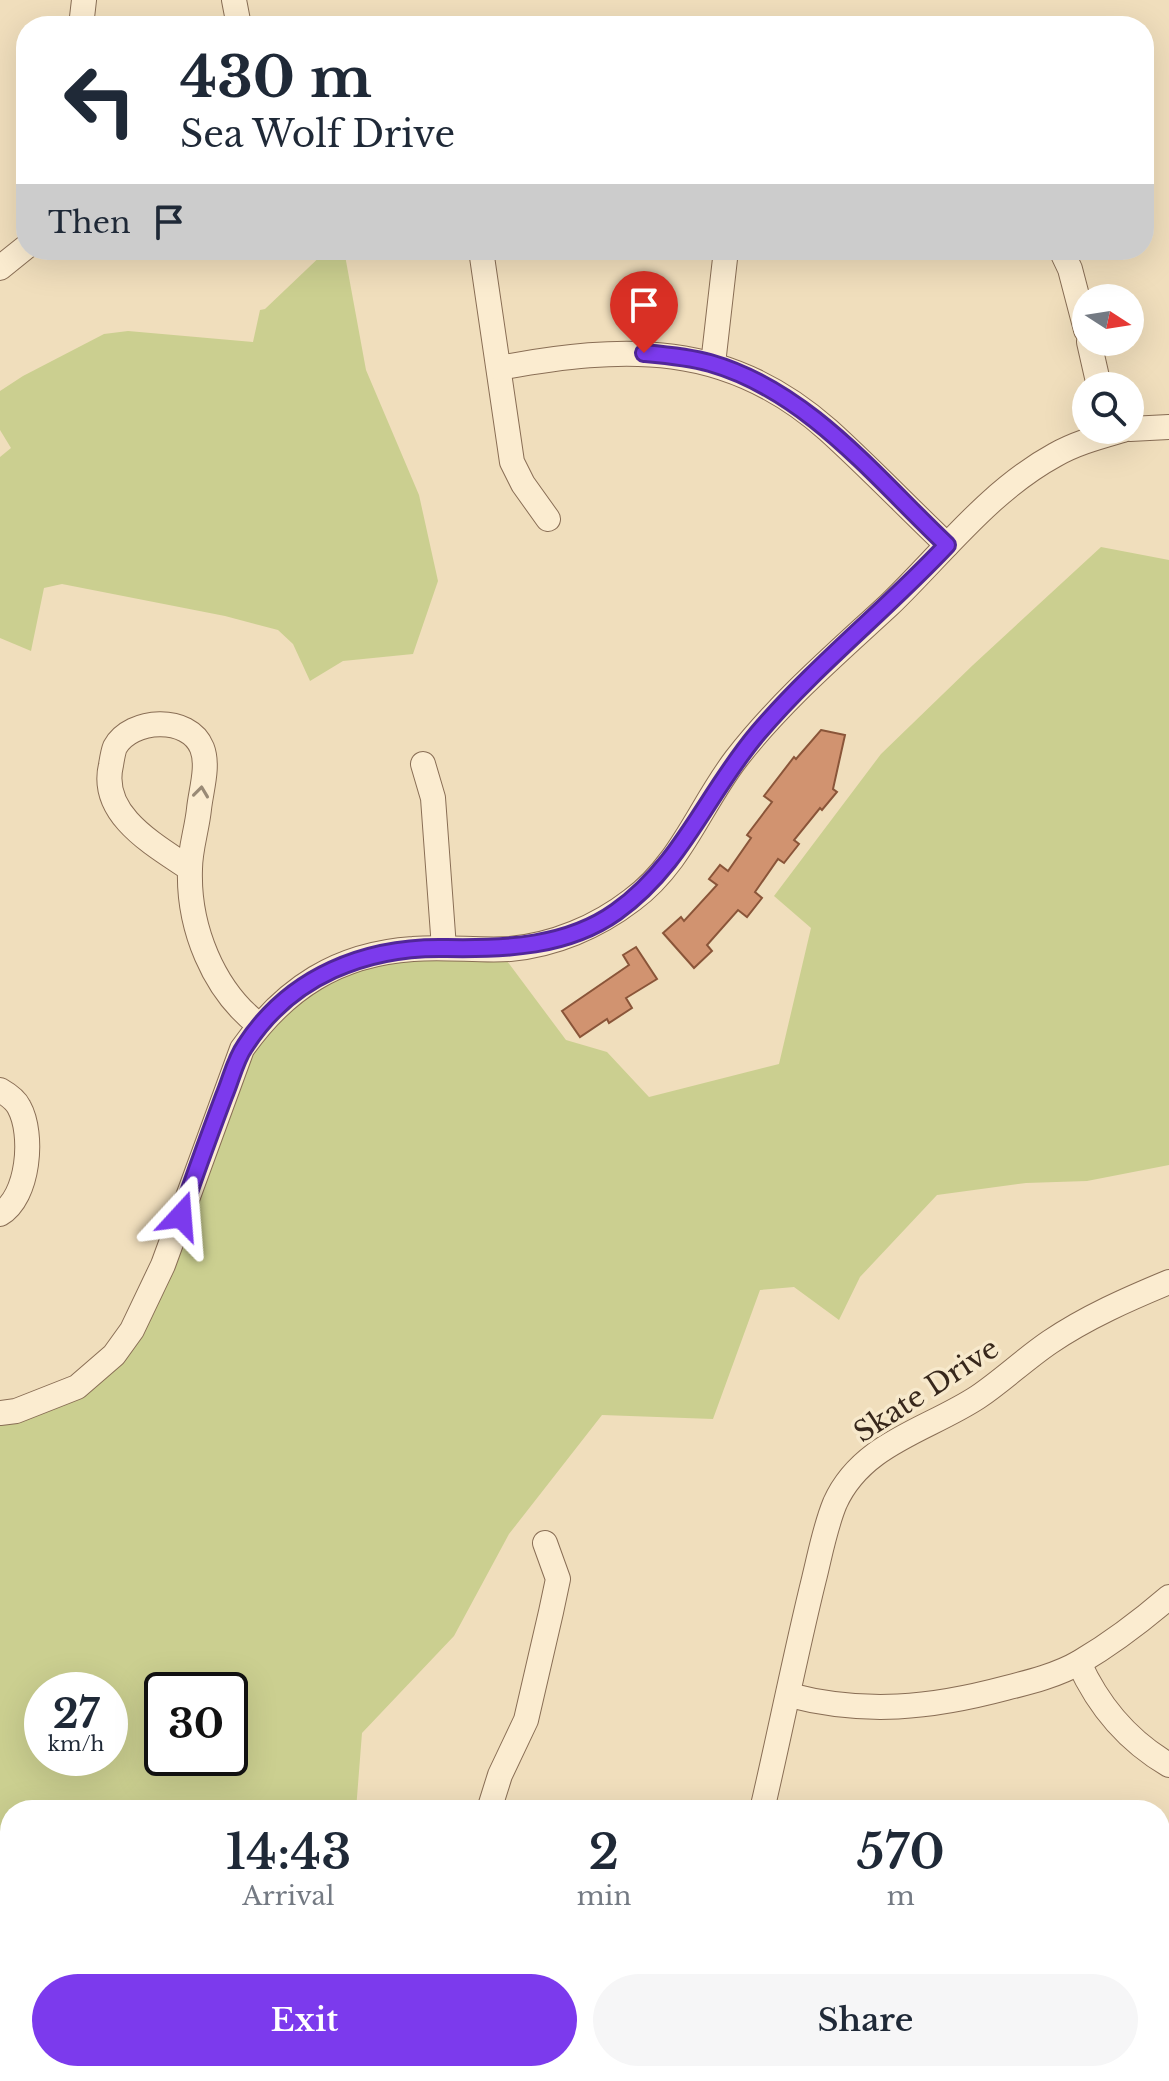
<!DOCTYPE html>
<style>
:root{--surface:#fff;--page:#f6f6f7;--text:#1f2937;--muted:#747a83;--accent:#7c3aed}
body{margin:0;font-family:"Libre Baskerville",serif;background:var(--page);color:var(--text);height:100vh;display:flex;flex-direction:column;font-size:30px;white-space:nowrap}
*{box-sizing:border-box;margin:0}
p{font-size:26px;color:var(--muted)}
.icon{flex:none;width:44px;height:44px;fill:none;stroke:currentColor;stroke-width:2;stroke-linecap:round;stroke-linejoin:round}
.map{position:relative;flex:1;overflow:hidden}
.side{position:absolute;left:0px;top:1800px;width:1170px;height:282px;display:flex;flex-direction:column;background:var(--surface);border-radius:32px 32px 0 0;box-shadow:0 8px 32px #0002}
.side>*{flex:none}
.top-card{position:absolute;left:16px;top:16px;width:1138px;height:244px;border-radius:32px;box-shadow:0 8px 32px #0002;background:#fff;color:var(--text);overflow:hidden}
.needle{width:52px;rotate:102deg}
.tools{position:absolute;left:1072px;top:284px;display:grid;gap:16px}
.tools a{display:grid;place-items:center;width:72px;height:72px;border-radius:50%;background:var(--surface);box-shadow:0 8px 32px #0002;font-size:40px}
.speed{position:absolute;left:24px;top:1672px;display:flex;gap:16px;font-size:40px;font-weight:700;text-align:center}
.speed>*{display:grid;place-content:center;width:104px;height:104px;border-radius:50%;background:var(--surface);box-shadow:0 8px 32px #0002;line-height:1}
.speed small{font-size:20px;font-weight:400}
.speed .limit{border:4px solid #111;border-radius:12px;background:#fff;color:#111}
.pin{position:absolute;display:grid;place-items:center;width:68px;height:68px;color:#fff;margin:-82px -34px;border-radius:50% 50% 50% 0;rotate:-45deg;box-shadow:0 0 8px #0007}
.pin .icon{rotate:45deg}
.me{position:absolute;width:88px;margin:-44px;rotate:19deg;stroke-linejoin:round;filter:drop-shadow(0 0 6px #0008)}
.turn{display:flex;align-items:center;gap:28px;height:168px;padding:0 32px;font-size:36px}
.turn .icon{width:104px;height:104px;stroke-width:2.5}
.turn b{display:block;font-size:56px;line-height:68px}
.then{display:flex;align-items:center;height:76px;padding:0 32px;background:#0003;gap:16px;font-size:30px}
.eta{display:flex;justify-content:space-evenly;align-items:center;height:136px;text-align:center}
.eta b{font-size:48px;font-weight:600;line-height:56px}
.cta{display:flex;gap:16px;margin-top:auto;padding:16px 32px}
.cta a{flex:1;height:92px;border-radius:48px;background:var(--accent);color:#fff;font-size:32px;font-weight:600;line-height:92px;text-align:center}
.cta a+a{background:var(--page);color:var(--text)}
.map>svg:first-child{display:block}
</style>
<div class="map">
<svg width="1169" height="2081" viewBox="0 0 1169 2081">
<rect width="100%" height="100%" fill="#f0debc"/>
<g fill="#cbcf90" fill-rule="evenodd">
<polygon points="327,250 344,250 366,370 419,495 438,581 413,654 343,661 310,681 293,644 278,630 225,616 62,584 44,588 31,651 0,638 0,457 11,448 0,430 0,391 23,376 104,334 128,331 253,342 260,310 265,309"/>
<path d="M1101 547 1169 560V1165L1087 1181 1026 1183 937 1195 860 1277 839 1320 794 1287 760 1290 713 1419 602 1415 509 1534 454 1636 362 1733 356 1810H10V2072H366L369 2081H0V1422L122 1360 251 1053C263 1039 273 1022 287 1010 353 952 422 960 504 957L566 1040 607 1052 649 1097 779 1064 811 928 774 896 881 754 973 665ZM42 1690H110V1758H42ZM162 1690H230V1758H162Z"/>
</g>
<g fill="#d19370" stroke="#8a5539" stroke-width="2">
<polygon points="821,730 845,735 833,789 837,792 822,810 820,808 794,840 799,844 784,863 778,859 755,892 762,898 747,917 738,910 707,945 712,951 694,968 663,933 681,917 684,921 717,885 709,879 720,865 728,871 751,838 747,835 772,802 764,796 794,757 796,759"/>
<polygon points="636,947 657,979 626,998 632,1008 609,1023 607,1019 580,1037 562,1011 629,965 623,955"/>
</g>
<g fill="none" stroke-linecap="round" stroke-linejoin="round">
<defs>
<g id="minor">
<polyline points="234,0 239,26"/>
<polyline points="81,26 84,0"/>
<polyline points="481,250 512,462 523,484 548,519"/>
<polyline points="1061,250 1070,269 1086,330"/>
<polyline points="0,268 26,247"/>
<polyline points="1089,342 1099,386"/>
<polyline points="713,364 726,250"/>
<path d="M499 368C624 345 727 340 828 430 869 467 907 507 947 545"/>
<polyline points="1130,429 1169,427"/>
<polyline points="423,764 433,798 444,948"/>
<path d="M190 869C155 845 99 815 111 765 112 759 113 752 115 747 131 718 189 715 202 748 209 766 201 790 199 809 197 829 190 849 190 869 188 927 213 990 259 1025"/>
<path d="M0 1090C7 1094 15 1099 19 1107 34 1134 29 1197 0 1214"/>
<path d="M0 1413 16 1411 77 1387 114 1355 132 1330 163 1265 242 1049C285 988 338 954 413 949 445 946 478 951 510 949 554 945 597 927 632 900 681 864 700 806 736 759 780 702 836 654 889 605 942 554 989 491 1055 455 1076 443 1099 437 1123 430"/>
<path d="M1079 1663C1098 1705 1128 1741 1169 1765"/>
<path d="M789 1695C865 1715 931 1708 1006 1688 1030 1682 1058 1675 1080 1662 1112 1643 1141 1621 1169 1597"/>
<polyline points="489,1810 500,1775 526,1720 551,1612 558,1579 545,1543"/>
<path d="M762 1810C780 1733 795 1656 814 1579 820 1555 825 1527 835 1503 862 1443 928 1430 978 1397 1003 1380 1025 1359 1050 1342 1087 1317 1128 1299 1169 1282"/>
<polyline points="1160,2053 1169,2055"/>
<polyline points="503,2072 520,2081"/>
<polyline points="700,2081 702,2072"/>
<polyline points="1139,2081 1142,2072"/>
</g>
</defs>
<use href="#minor" stroke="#896e55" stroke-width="26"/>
<use href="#minor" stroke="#fbecd0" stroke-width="24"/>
</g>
<defs><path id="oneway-chevron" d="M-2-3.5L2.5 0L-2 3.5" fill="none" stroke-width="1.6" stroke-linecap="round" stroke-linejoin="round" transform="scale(2)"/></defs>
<use stroke="#998a76" href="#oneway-chevron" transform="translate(201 792) rotate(-83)"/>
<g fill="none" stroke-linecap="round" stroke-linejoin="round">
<defs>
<path id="route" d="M181 1216C194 1176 209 1136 224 1096 231 1080 235 1060 245 1046 290 976 366 946 447 948 505 949 567 947 616 912 682 865 707 793 758 733 816 665 886 610 947 545 876 478 808 391 710 363 689 357 666 355 644 353"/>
</defs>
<use href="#route" stroke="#51269a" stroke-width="20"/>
<use href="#route" stroke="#7c3aed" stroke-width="14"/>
</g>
<g text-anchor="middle" stroke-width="7" stroke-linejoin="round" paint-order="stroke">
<g font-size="28" fill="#37271b" stroke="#f7e9cc">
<text transform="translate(926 1390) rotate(-33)" y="10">Skate Drive</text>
</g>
</g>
</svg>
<div class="tools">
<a><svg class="needle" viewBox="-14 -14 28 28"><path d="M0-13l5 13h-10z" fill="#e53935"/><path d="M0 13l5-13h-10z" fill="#747a83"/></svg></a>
<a><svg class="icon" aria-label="search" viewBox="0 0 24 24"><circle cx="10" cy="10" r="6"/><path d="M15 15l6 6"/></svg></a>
</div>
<div class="speed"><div>27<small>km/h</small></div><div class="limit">30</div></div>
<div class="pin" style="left:644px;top:353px;background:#d93025"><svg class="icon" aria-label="arrive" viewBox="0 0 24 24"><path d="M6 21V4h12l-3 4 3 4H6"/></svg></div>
<svg class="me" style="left:181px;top:1216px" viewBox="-20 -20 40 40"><path d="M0-17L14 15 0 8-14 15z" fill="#7c3aed" stroke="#fff" stroke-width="4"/></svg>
<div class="top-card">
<div class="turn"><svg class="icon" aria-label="left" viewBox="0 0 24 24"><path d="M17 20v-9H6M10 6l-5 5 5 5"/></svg><div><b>430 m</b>Sea Wolf Drive</div></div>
<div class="then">Then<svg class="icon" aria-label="arrive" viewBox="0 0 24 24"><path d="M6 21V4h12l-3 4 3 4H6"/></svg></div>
</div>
<section class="side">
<div class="eta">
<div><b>14:43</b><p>Arrival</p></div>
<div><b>2</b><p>min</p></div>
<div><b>570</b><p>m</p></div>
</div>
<div class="cta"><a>Exit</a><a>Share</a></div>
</section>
</div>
